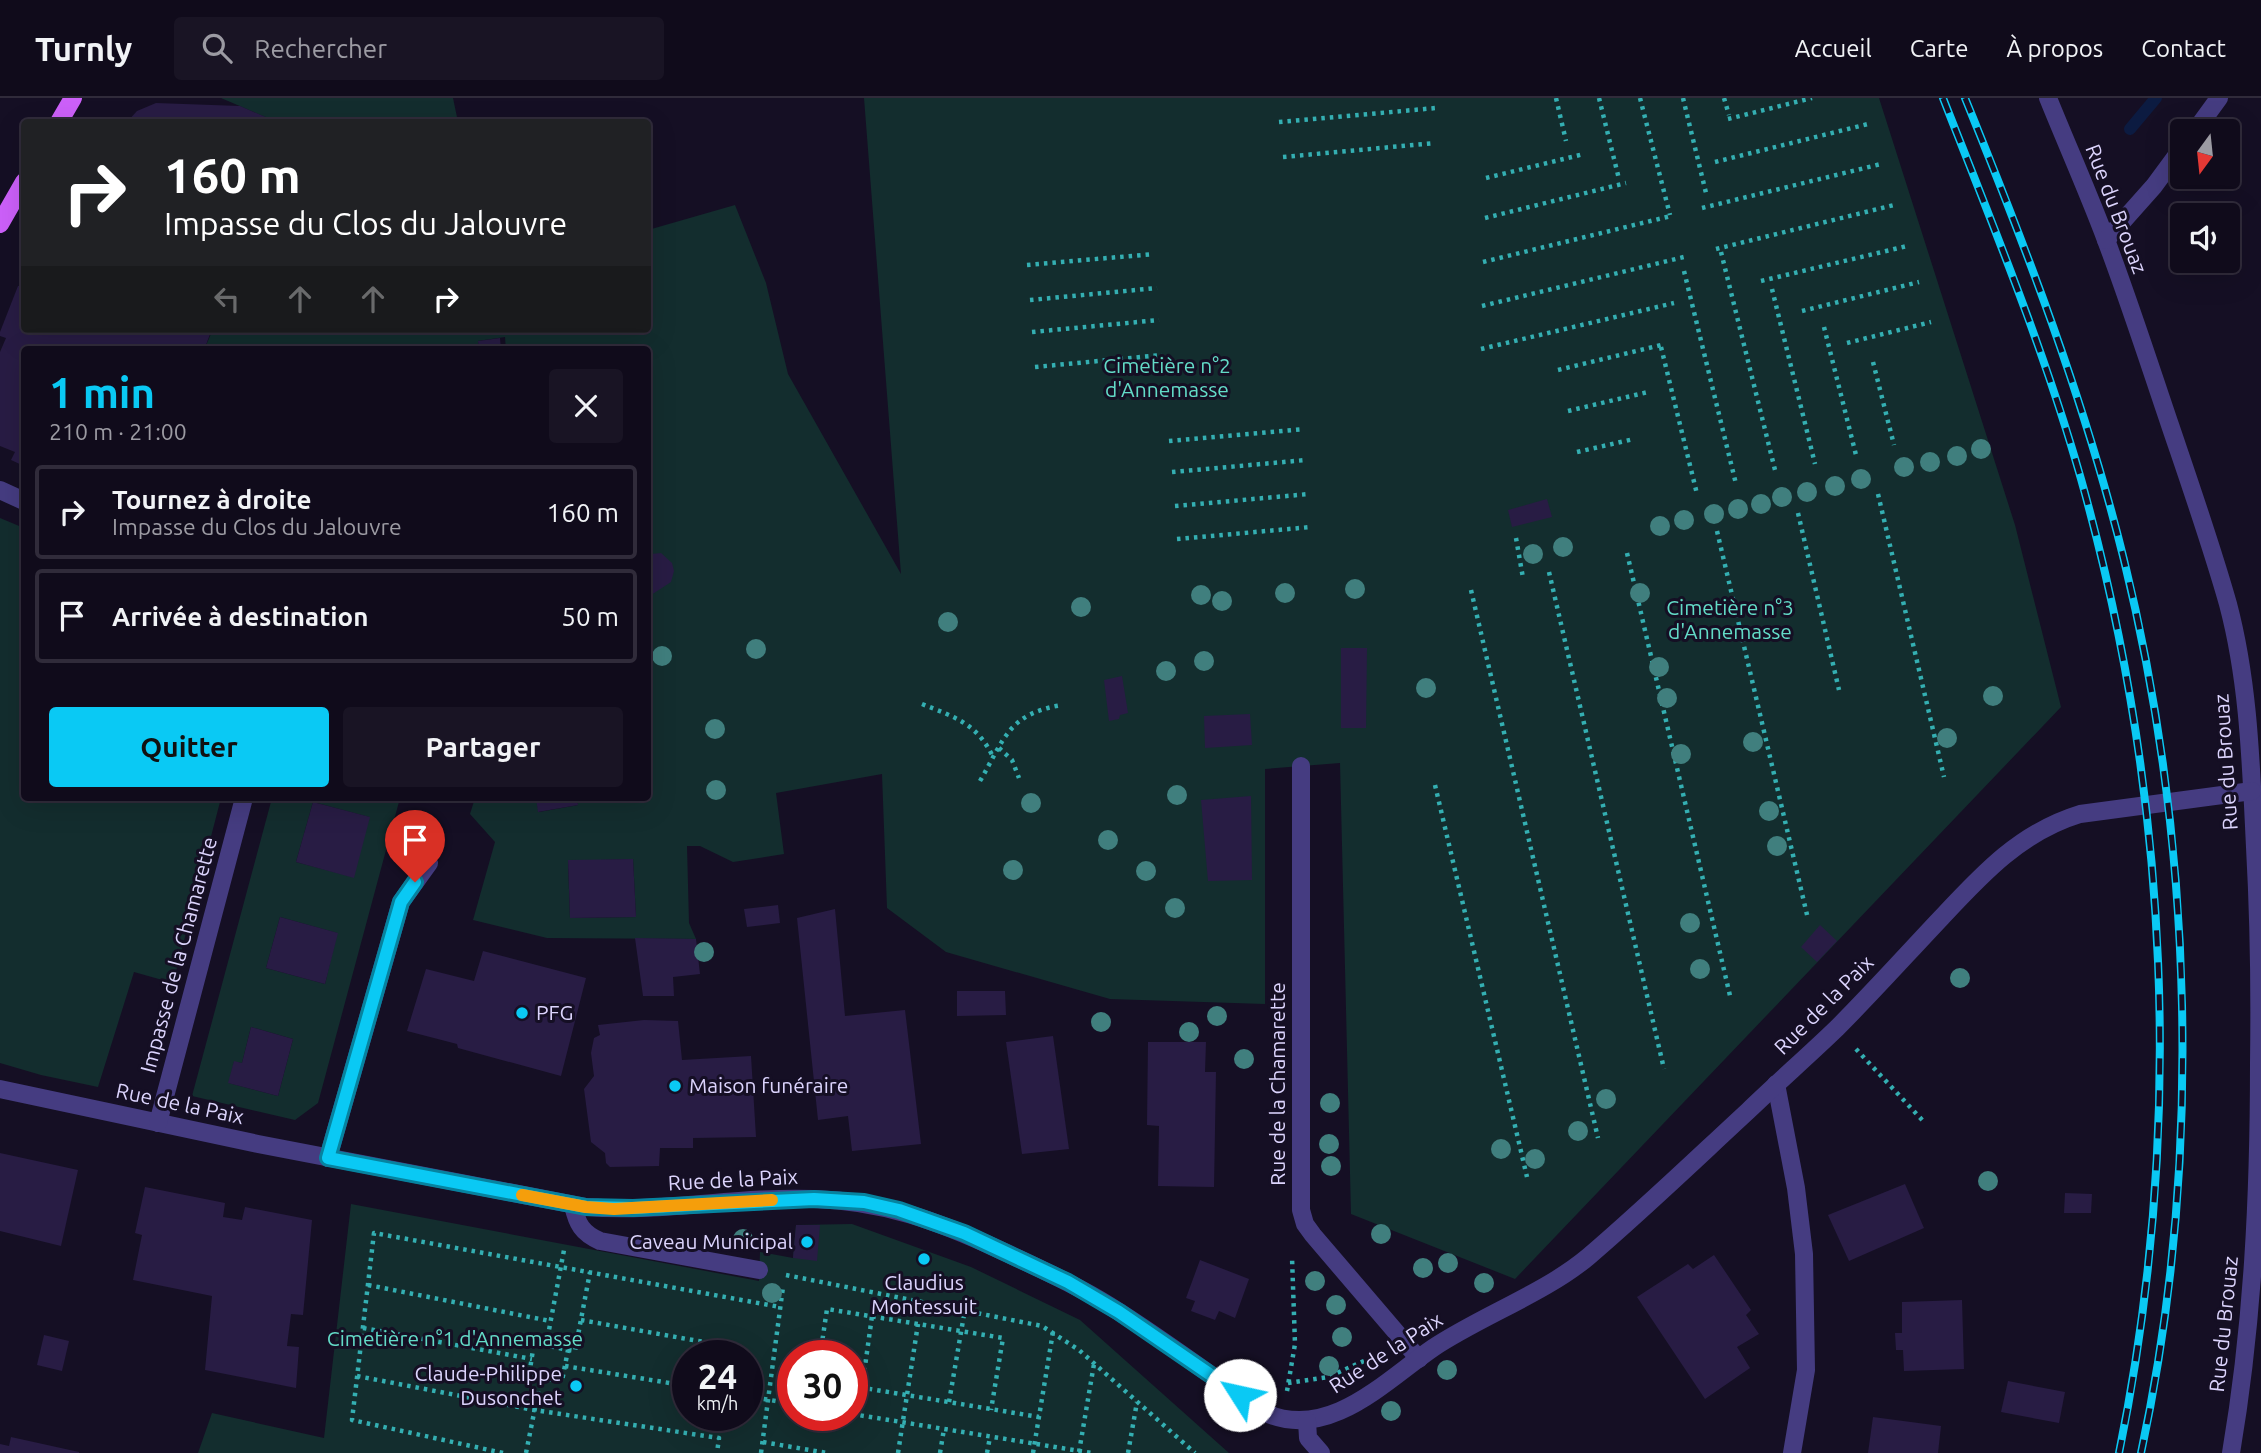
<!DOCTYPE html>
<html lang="fr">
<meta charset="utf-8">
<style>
:root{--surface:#100b1b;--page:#191424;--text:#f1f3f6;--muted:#9c9ba3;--line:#302b3a;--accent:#0ac9f4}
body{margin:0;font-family:Ubuntu,sans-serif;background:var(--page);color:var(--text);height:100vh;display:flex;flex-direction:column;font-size:26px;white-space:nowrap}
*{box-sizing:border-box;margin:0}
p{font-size:23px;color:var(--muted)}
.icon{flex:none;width:38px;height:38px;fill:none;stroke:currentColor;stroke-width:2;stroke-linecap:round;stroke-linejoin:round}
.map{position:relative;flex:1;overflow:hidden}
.panel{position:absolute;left:21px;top:248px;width:630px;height:455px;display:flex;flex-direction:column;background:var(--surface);border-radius:7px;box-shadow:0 7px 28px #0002,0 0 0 2px var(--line)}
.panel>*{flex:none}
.guide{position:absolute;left:21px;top:21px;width:630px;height:214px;border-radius:7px;box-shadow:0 7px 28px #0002,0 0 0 2px var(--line);background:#202124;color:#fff;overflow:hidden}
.needle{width:46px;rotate:195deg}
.tools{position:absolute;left:2170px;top:21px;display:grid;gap:14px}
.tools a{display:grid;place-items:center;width:70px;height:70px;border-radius:7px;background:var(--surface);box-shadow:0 7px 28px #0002,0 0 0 2px var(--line);font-size:35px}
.speed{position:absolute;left:672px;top:1242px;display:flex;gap:14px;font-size:35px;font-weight:700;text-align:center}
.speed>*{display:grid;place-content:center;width:91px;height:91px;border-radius:50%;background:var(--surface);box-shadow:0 7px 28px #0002,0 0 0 2px var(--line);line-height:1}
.speed small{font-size:18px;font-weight:400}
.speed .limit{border:10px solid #d22;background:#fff;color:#111}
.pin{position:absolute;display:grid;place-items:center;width:60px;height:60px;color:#fff;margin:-72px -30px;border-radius:50% 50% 50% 0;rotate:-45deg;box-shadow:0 0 7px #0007}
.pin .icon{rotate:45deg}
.me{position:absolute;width:77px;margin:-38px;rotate:305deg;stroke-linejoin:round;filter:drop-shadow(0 0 5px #0008)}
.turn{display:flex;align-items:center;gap:24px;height:147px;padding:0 28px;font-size:32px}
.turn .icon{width:91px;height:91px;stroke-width:2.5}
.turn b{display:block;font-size:49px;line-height:60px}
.lanes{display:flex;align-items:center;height:66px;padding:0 28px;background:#0003;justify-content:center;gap:35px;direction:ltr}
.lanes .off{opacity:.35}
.round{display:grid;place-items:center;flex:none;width:74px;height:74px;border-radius:7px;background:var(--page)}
.overview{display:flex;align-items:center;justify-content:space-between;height:119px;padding:0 28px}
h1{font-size:42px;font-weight:700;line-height:52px;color:var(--accent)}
.action{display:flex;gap:14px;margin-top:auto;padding:14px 28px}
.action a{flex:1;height:80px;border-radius:7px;background:var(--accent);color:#111;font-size:28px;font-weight:700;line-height:80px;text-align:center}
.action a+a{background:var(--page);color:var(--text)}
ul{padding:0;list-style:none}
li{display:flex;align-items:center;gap:21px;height:94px;margin:0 14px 10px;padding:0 14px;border:4px solid var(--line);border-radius:7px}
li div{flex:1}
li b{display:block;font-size:26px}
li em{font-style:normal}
header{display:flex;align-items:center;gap:42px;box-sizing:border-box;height:98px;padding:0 35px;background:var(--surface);border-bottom:2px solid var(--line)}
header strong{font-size:33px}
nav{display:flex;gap:38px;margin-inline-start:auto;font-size:24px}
.search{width:490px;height:63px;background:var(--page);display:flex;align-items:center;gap:18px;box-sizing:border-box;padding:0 24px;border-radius:7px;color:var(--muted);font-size:26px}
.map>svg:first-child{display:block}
</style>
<header>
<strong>Turnly</strong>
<div class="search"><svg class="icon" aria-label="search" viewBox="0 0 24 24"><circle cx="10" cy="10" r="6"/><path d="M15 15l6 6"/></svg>Rechercher</div>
<nav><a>Accueil</a><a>Carte</a><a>À propos</a><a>Contact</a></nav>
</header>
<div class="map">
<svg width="2261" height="1355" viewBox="0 0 2261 1355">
<rect width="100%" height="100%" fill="#150f24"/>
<g fill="#132d2e" fill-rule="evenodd">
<polygon points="221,0 453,0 458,24 277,24"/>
<path d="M864 0H1879L2015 427 2061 609 1515 1181 1351 1116 1340 665 1265 671V906L1110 901 946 854 887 810 882 676 776 695 784 756 733 764 700 748H687L689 825 696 841 547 840 473 822 495 744 470 716 475 700H536L539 714 578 707 577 701 586 700H648V252H506L505 239 478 243 479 252H204L213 231H648V132L735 107 766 185 788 276 901 476ZM633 761 636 819 570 820 568 763Z"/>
<polygon points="0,420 24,430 24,700 221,700 173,885 134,874 98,989 41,977 0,965"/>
<path d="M272 700H400L318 1005 295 1022 192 998ZM313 704 369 719 353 779 296 764ZM280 819 337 835 325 886 266 870ZM251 929 293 941 278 998 229 985 234 964 242 965Z"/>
<path d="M351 1106 759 1183 760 1154 793 1160 796 1127 852 1126 971 1169 1080 1222 1229 1355H198L212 1315 324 1340ZM688 1258H747V1318H688ZM793 1258H852V1318H793Z"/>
</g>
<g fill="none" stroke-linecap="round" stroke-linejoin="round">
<polyline stroke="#0c1b41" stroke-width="12" points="2130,31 2156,0"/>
</g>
<g fill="#281c44">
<polygon points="156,5 240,8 277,24 127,24 137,13"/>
<polygon points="24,187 24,231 212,231 204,252 24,252 24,368 11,362 15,354 0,348 0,254 6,240 0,238 0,234 18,188"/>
<polygon points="500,240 501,252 479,252 478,243"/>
<polygon points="1547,401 1552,419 1512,429 1508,412"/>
<polygon points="661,455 672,465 674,473 671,484 648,499 648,459 651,456"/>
<polygon points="1341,550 1367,550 1366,630 1341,630"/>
<polygon points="1122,578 1128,615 1120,617 1119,621 1109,623 1104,582"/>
<polygon points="1250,616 1252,647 1205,650 1204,618"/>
<polygon points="1251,698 1252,782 1208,783 1201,702"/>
<polygon points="536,700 577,700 578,707 538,714"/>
<polygon points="313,704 370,719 354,780 296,764"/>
<polygon points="633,761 636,819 570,820 568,762"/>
<polygon points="778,807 780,825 747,829 744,811"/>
<polygon points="835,811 845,918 905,912 921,1046 852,1053 848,1018 818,1022 797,820"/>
<polygon points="280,819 338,835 325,886 266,870"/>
<polygon points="1820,827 1837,843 1817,864 1801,849"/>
<polygon points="635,840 696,841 700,876 673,879 674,898 643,898"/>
<polygon points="483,853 586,880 561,978 458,950 457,946 407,933 426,871 474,883"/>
<polygon points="957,893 1005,893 1006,917 957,918"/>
<polygon points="644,922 678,923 682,962 751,958 756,1039 693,1040 693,1050 660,1050 659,1068 610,1069 606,1065 605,1055 591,1044 584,991 594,978 591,955 594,940 600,937 598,927"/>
<polygon points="251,929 293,941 278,998 228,985 234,963 242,965"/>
<polygon points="1053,938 1069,1051 1022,1056 1006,944"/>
<polygon points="1148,944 1206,944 1205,974 1216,974 1214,1089 1158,1088 1159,1028 1147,1027"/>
<polygon points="0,1055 78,1072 61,1148 0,1133"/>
<polygon points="1905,1086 1924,1130 1849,1163 1828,1117"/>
<polygon points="145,1089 225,1105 223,1119 242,1122 245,1109 312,1122 303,1217 291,1216 287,1248 299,1249 296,1290 205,1272 212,1198 133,1182 142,1137 135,1135"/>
<polygon points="2065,1095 2092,1096 2091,1115 2064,1115"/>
<polygon points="796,1127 820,1127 817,1163 793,1160"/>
<polygon points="1714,1157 1751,1212 1746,1217 1759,1236 1737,1249 1750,1270 1705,1301 1637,1199 1688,1166 1693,1171"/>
<polygon points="1200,1162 1249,1181 1235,1220 1219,1213 1215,1222 1191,1213 1195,1203 1186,1200"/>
<polygon points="1962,1202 1964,1271 1904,1273 1903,1252 1896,1252 1895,1235 1902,1235 1902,1204"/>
<polygon points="44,1237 69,1243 62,1273 37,1267"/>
<polygon points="2008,1283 2065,1294 2059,1325 2001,1314"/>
<polygon points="1873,1319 1941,1328 1938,1355 1868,1355"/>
<polygon points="11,1339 79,1354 79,1355 0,1355 0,1346 9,1348"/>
</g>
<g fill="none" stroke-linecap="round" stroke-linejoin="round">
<g stroke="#34afb2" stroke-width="4.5" stroke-dasharray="3.5 5" stroke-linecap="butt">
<polyline points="1556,0 1566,43"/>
<polyline points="1599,0 1619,81"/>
<polyline points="1640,0 1670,117"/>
<polyline points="1683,0 1706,95"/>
<polyline points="1724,0 1729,17"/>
<polyline points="1728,21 1812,0"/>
<polyline points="1279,24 1436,10"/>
<polyline points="1283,59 1435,45"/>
<polyline points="1715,64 1868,26"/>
<polyline points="1486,80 1584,56"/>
<polyline points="1702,110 1881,66"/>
<polyline points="1485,120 1626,85"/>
<polyline points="1716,151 1894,107"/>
<polyline points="1721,154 1776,376"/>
<polyline points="1483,164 1671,118"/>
<polyline points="1027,167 1154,156"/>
<polyline points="1684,173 1736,386"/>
<polyline points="1761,183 1907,148"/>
<polyline points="1772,191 1815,366"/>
<polyline points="1030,202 1157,190"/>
<polyline points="1482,208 1688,158"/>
<polyline points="1802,213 1919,184"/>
<polyline points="1824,229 1856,357"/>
<polyline points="1032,234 1159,222"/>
<polyline points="1847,245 1931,224"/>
<polyline points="1661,249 1697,396"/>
<polyline points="1481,251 1674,205"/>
<polyline points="1873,264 1894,347"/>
<polyline points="1035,269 1162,257"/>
<polyline points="1558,272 1661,247"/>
<polyline points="1568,313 1648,294"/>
<polyline points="1169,343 1304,331"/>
<polyline points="1577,354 1634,341"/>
<polyline points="1172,374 1306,362"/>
<polyline points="1878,396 1944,679"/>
<polyline points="1175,408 1309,396"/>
<polyline points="1798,415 1839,592"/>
<polyline points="1717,433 1808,821"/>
<polyline points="1516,440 1523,480"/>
<polyline points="1177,441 1311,429"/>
<polyline points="1627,455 1731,902"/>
<polyline points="1549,474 1664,971"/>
<polyline points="1471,492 1598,1040"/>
<path d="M922 606C954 619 977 625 993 659"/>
<polyline points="999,650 1012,662 1019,680"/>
<path d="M980 683C1005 640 1008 616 1062 607"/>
<polyline points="1435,687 1527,1079"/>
<polyline points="1856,951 1925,1025"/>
<polyline points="786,1177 1042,1228 1079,1252 1195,1355"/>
<polyline points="368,1187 550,1223"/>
<polyline points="581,1222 743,1251"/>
<polyline points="363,1230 532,1261"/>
<polygon points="534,1245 568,1252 562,1283 529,1278"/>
<polyline points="546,1248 564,1152"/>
<polyline points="568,1252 575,1253 590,1174"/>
<polyline points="820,1258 827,1211 1003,1240 991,1312"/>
<polyline points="565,1268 688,1288"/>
<polyline points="357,1278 534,1312 719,1340 717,1355"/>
<polyline points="1288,1285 1328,1279 1364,1263"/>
<polyline points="852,1288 1039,1319"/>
<polyline points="862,1290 872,1218"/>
<polyline points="1287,1293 1295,1246 1292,1159"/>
<polyline points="747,1298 793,1306"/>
<polyline points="949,1304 965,1211"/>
<polyline points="852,1316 1092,1355"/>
<polyline points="763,1344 827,1355"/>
<polyline points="1079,1354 1094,1266"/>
<polyline points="503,1355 352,1322 374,1135 780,1209"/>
<polyline points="526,1355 541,1280"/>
<polyline points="761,1355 783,1189"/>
<polyline points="898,1355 918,1226"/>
<polyline points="940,1355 944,1331"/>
<polyline points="987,1355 990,1339"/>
<polyline points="1033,1355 1053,1234"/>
<polyline points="1128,1355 1137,1304"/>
</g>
<g stroke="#453c81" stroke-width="18">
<path d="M2048 0C2067 47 2088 94 2106 142 2129 203 2149 265 2170 327 2190 386 2211 446 2228 506 2249 585 2251 668 2255 749 2259 821 2260 893 2259 965 2259 1096 2253 1226 2231 1355"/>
<polyline points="2195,33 2219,0"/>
<polyline points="2106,142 2154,88 2182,50"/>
<polyline points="0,392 24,403"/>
<polyline points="1301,668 1301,1112 1305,1126 1313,1137 1419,1261"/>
<polyline points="1776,986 1796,1090 1804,1156 1806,1272 1792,1355"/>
<path d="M0 991 258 1046 586 1109C662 1115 738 1098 814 1101 883 1103 938 1123 1000 1152 1034 1168 1068 1183 1100 1202 1157 1236 1210 1278 1266 1315 1329 1343 1385 1283 1433 1250 1481 1218 1545 1195 1588 1159 1643 1112 1695 1062 1748 1013 1777 985 1808 958 1837 930 1873 894 1907 856 1942 819 1983 775 2021 734 2080 716L2252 693"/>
<polyline points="158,1025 244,700"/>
<polyline points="328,1060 401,804 429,765"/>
<path d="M573 1107C577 1126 582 1135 600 1143L759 1172"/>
<polyline points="1307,1323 1308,1340 1321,1355"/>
</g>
<g stroke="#cc60f9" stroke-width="18">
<polyline points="59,24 73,0"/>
<polyline points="0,126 24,84"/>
</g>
<defs>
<g id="rail">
<path d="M1943 0C1992 125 2044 251 2081 381 2170 699 2185 1031 2119 1355"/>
<path d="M1965 0C2026 150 2085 303 2124 462 2194 748 2203 1066 2141 1355"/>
</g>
</defs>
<use href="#rail" stroke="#0ac9f4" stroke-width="8"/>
<use href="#rail" stroke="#150f24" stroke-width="5" stroke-dasharray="16" stroke-linecap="butt"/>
</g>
<g fill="#407f7e">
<circle cx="1981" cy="351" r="10"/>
<circle cx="1957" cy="358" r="10"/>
<circle cx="1930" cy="364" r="10"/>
<circle cx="1904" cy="369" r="10"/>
<circle cx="1861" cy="381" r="10"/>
<circle cx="1835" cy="388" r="10"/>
<circle cx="1807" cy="394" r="10"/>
<circle cx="1782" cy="399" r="10"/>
<circle cx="1761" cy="406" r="10"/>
<circle cx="1738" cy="411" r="10"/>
<circle cx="1714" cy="416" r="10"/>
<circle cx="1684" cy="422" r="10"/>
<circle cx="1660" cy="428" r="10"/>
<circle cx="1563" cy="449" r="10"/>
<circle cx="1533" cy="456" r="10"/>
<circle cx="1355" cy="491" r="10"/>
<circle cx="1285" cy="495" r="10"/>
<circle cx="1640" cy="495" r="10"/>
<circle cx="1201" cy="497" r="10"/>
<circle cx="1222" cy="503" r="10"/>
<circle cx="1081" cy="509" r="10"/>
<circle cx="948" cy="524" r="10"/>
<circle cx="756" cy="551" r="10"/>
<circle cx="662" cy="558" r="10"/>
<circle cx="1204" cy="563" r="10"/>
<circle cx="1659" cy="569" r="10"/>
<circle cx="1166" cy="573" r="10"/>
<circle cx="1426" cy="590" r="10"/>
<circle cx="1993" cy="598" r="10"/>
<circle cx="1667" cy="600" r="10"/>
<circle cx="715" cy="631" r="10"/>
<circle cx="1947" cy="640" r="10"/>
<circle cx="1753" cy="644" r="10"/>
<circle cx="1681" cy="656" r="10"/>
<circle cx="716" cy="692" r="10"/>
<circle cx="1177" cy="697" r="10"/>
<circle cx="1031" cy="705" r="10"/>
<circle cx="1769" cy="713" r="10"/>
<circle cx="1108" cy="742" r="10"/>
<circle cx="1777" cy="748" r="10"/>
<circle cx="1013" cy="772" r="10"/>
<circle cx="1146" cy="773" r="10"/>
<circle cx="1175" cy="810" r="10"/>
<circle cx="1690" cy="825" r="10"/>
<circle cx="704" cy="854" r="10"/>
<circle cx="1700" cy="871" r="10"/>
<circle cx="1960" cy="880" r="10"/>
<circle cx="1217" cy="918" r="10"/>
<circle cx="1101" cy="924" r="10"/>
<circle cx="1189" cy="934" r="10"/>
<circle cx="1244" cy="961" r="10"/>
<circle cx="1606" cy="1001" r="10"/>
<circle cx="1330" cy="1005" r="10"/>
<circle cx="1578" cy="1033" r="10"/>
<circle cx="1329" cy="1046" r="10"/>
<circle cx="1501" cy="1051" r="10"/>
<circle cx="1535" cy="1061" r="10"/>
<circle cx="1331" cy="1068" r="10"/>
<circle cx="1988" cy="1083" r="10"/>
<circle cx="1381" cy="1136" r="10"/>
<circle cx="743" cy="1141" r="10"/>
<circle cx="1448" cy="1165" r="10"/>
<circle cx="1423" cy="1170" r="10"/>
<circle cx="1315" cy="1183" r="10"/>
<circle cx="1484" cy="1185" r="10"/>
<circle cx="772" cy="1195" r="10"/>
<circle cx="1336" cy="1207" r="10"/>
<circle cx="1342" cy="1239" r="10"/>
<circle cx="1329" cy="1268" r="10"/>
<circle cx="1447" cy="1272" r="10"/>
<circle cx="1391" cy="1313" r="10"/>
</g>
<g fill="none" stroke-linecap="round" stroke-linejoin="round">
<defs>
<polyline id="route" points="415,784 401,804 328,1060 586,1109 633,1110 814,1101 864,1104 899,1112 964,1135 1068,1184 1119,1214 1240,1297"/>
</defs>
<use href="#route" stroke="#06839f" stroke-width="18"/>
<use href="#route" stroke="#0ac9f4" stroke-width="12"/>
<polyline stroke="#f59e0b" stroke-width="12" points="522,1097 586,1109 614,1111 772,1102"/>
</g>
<g fill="#0ac9f4" stroke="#150f24" stroke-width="2.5">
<circle cx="522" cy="915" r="7"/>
<circle cx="675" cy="988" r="7"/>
<circle cx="807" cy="1144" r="7"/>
<circle cx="924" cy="1161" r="7"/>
<circle cx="576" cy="1288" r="7"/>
</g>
<g text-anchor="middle" stroke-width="6" stroke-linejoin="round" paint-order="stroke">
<g font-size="21" fill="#dcd4fd" stroke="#150f24">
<text transform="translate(2116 111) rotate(69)" y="7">Rue du Brouaz</text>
<text transform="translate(2226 664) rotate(-94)" y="7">Rue du Brouaz</text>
<text transform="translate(179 857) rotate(-75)" y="7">Impasse de la Chamarette</text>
<text transform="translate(1824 907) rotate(-45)" y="7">Rue de la Paix</text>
<text transform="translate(1278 986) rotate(-90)" y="7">Rue de la Chamarette</text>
<text transform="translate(180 1006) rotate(12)" y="7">Rue de la Paix</text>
<text transform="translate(733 1082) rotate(-3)" y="7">Rue de la Paix</text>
<text transform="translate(2224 1226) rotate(-84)" y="7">Rue du Brouaz</text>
<text transform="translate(1386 1255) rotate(-33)" y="7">Rue de la Paix</text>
</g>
<g font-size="21" fill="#63dbc7" stroke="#150f24">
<text x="1167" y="275">Cimetière n°2<tspan x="1167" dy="24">d'Annemasse</tspan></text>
<text x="1730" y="517">Cimetière n°3<tspan x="1730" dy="24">d'Annemasse</tspan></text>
<text x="455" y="1248">Cimetière n°1 d'Annemasse</text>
</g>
<g font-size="21" fill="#dcd4fd" stroke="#150f24" text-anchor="start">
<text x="536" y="922">PFG</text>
<text x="689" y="995">Maison funéraire</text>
<text x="793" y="1151" text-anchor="end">Caveau Municipal</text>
<text x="924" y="1192" text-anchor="middle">Claudius<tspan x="924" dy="24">Montessuit</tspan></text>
<text x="562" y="1283" text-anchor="end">Claude-Philippe<tspan x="562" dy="24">Dusonchet</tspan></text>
</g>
</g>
</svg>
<div class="tools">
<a><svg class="needle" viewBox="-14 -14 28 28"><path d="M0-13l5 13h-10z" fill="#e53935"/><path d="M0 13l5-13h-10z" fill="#9c9ba3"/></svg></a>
<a><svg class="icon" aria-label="sound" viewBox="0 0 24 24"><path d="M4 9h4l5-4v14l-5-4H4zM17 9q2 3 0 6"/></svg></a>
</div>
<div class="speed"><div>24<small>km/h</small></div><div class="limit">30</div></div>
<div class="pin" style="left:415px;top:784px;background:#d93025"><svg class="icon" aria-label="arrive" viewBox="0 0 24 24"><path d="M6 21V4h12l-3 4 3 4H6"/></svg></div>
<svg class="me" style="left:1240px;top:1297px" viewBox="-20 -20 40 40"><circle r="19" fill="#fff"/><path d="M0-13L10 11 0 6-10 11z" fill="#0ac9f4"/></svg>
<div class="guide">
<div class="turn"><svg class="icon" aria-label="right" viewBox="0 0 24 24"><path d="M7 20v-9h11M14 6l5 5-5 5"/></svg><div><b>160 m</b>Impasse du Clos du Jalouvre</div></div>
<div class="lanes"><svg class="icon off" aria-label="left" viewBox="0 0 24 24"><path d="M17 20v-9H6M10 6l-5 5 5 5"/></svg><svg class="icon off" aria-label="ahead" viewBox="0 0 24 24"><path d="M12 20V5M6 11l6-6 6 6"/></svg><svg class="icon off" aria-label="ahead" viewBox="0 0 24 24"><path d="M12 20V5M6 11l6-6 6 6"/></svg><svg class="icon" aria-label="right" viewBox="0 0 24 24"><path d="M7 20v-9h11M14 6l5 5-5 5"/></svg></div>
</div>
<section class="panel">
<div class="overview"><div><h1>1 min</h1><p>210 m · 21:00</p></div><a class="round"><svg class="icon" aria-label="close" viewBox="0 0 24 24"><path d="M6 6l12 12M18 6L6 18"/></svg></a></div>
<ul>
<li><svg class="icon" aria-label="right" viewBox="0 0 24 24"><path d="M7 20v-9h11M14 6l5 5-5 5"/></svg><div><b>Tournez à droite</b><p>Impasse du Clos du Jalouvre</p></div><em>160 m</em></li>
<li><svg class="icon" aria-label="arrive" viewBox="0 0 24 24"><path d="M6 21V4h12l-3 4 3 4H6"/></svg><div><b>Arrivée à destination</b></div><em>50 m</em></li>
</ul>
<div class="action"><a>Quitter</a><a>Partager</a></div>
</section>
</div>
